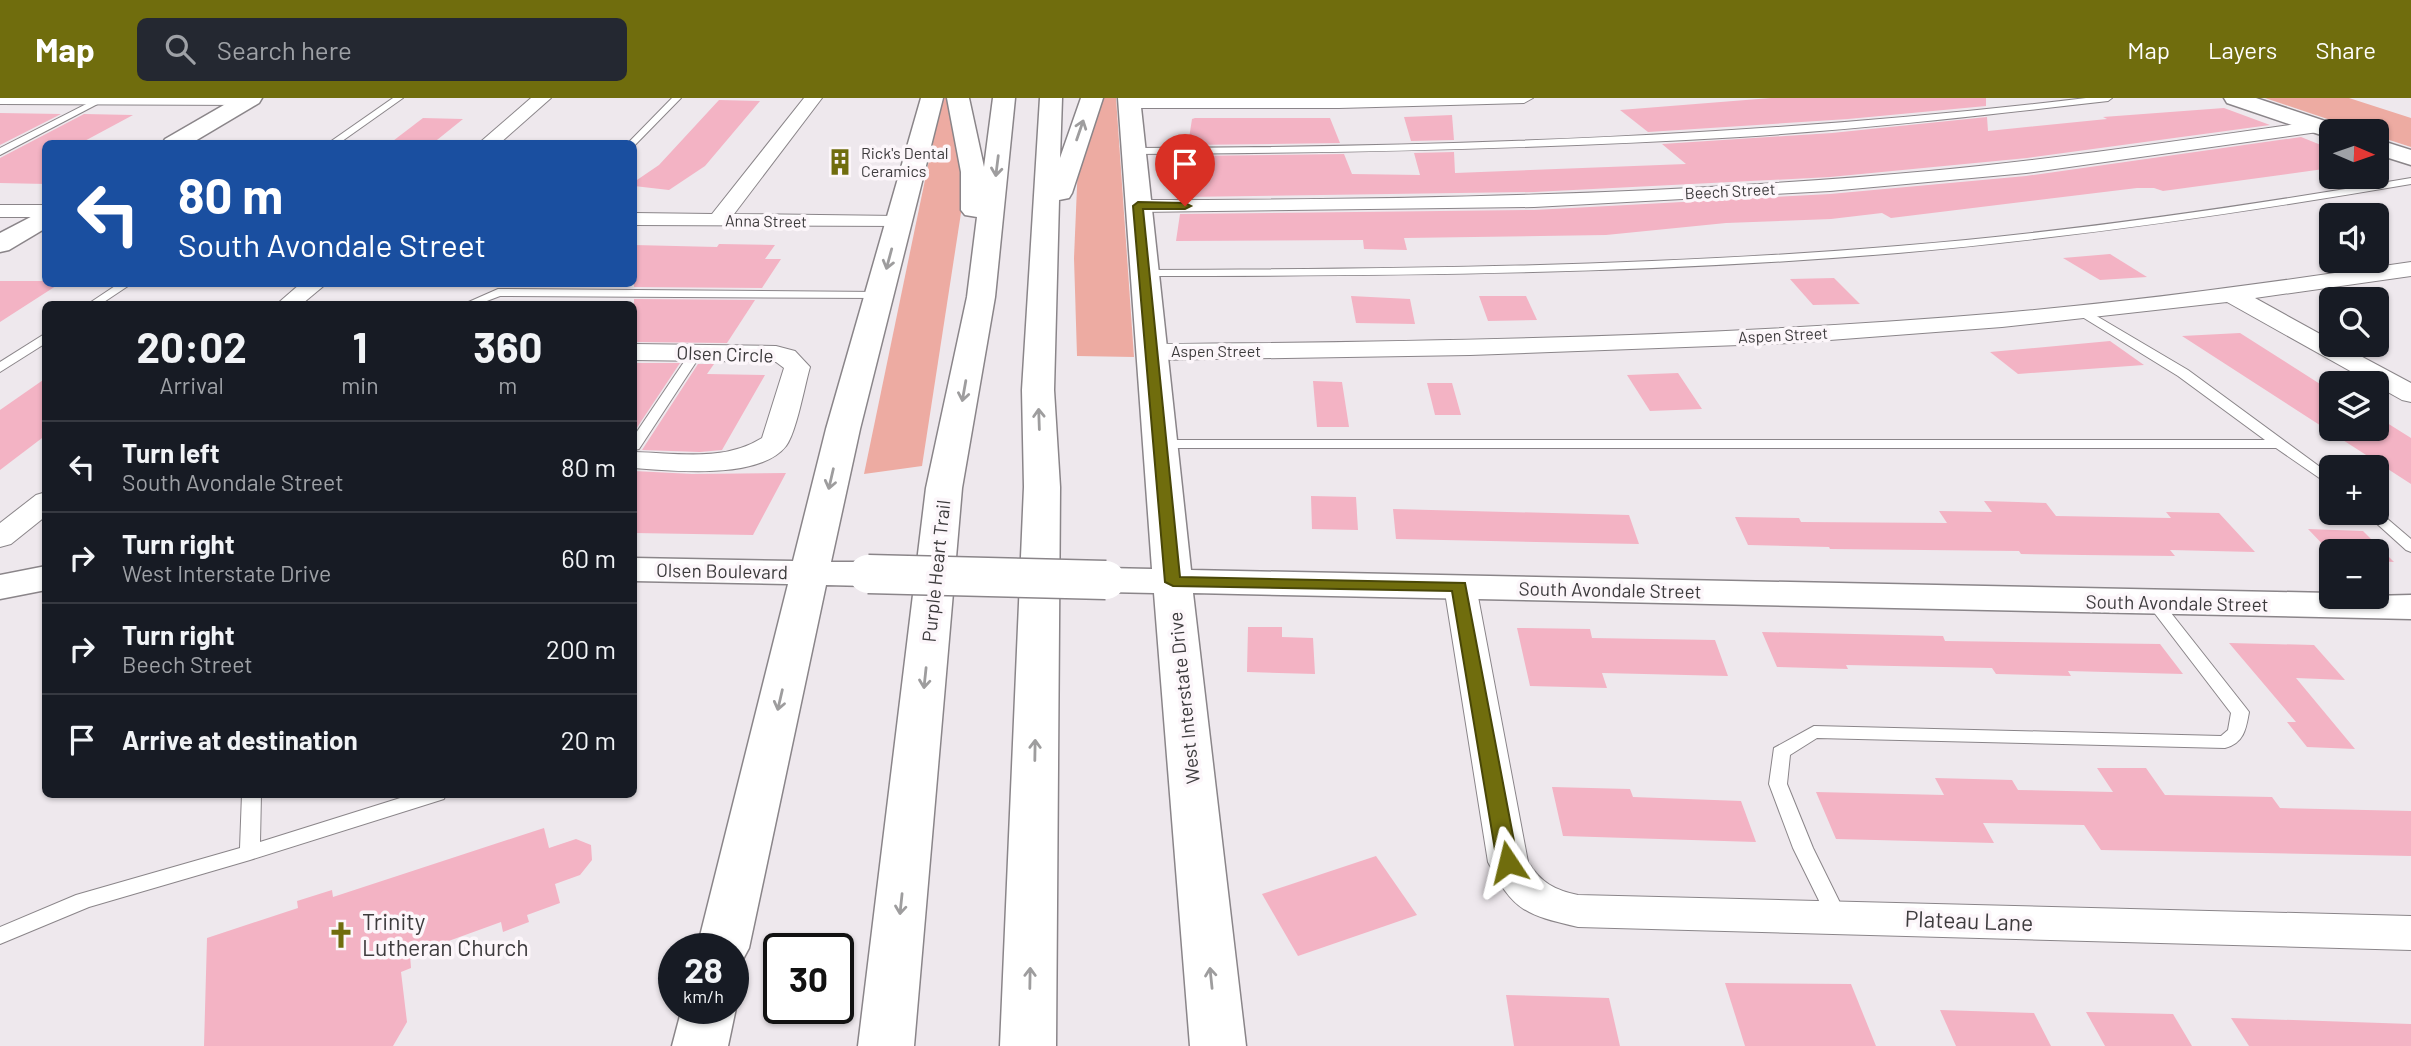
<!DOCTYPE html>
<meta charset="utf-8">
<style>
:root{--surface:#171b24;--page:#242831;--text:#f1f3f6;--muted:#9ea1a6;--line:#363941;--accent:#706d0d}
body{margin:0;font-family:Barlow,sans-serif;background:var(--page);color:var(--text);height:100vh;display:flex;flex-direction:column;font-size:26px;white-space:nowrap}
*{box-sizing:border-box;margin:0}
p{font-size:23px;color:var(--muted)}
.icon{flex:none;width:38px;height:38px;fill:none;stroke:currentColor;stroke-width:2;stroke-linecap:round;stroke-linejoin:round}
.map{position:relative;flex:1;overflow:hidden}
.drawer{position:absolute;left:42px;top:203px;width:595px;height:497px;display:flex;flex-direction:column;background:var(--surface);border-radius:10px;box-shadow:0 2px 5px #0004}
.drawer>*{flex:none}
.guide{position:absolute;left:42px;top:42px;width:595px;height:147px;border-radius:10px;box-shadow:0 2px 5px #0004;background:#1a4fa0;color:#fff;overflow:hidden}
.needle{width:46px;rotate:92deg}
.controls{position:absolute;left:2319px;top:21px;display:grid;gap:14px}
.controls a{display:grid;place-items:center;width:70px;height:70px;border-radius:10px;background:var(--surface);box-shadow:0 2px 5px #0004;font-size:35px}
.speed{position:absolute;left:658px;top:835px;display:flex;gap:14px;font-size:35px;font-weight:700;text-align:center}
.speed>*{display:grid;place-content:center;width:91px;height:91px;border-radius:50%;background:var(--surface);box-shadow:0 2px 5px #0004;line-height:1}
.speed small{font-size:18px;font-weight:400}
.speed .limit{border:4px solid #111;border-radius:10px;background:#fff;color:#111}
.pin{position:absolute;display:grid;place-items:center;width:60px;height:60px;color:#fff;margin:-72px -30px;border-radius:50% 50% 50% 0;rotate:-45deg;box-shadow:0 0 7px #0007}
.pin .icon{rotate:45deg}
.me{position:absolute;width:77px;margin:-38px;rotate:350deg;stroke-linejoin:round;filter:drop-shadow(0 0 5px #0008)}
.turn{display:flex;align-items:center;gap:24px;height:147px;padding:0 21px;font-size:32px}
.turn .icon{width:91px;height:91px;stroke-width:2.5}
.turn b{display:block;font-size:49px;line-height:60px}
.eta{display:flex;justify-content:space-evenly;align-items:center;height:119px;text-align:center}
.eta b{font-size:42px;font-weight:700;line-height:49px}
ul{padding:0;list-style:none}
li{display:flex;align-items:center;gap:21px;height:91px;padding:0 21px;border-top:2px solid var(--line)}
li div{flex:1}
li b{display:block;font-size:26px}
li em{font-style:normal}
header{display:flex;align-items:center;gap:42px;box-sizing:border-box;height:98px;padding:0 35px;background:var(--accent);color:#fff}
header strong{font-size:33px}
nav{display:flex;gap:38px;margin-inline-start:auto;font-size:24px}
.search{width:490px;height:63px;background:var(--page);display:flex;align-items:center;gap:18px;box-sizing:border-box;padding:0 24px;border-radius:10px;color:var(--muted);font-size:26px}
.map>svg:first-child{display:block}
</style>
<header>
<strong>Map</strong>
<div class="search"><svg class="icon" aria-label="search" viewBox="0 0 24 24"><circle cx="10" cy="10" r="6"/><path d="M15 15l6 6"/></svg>Search here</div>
<nav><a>Map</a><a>Layers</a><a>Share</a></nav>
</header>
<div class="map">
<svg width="2411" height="948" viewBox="0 0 2411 948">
<rect width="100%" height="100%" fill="#eee8ed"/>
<g fill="#edaba2">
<polygon points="942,0 953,0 965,89 922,368 864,376"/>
<polygon points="1099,0 1116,0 1134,259 1077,258 1074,160 1078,65"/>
<polygon points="2265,0 2349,0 2411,20 2411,49 2377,38 2376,33 2363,33"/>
</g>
<g fill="#f3b3c4">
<polygon points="1771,0 1986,0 1986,8 1848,21 1648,34 1620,12"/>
<polygon points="719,2 760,3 705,68 669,92 634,88 634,84 659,67"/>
<polygon points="2224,10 2270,27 2027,60 1830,79 1534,94 1182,99 1187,58 1344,56 1352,76 1420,77 1414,55 1454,54 1455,75 1686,66 1662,46 1832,35 1987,19 1988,33 2107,21 2103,19"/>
<polygon points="0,15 61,16 0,47"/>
<polygon points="84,16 133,17 79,46 46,46 46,86 0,85 0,60"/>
<polygon points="1452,17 1454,42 1411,43 1404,19"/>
<polygon points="423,20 463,21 432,46 389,46"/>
<polygon points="1195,20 1330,20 1340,45 1188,47 1192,21"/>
<polygon points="2301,39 2331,51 2331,70 2163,93 2154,90 2137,90 1891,120 1882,115 1831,121 1726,125 1606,137 1404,140 1407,152 1364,151 1363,142 1176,143 1180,116 1534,112 1830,96 2026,78"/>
<polygon points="719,146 775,147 765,161 781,161 762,190 634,189 634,147 717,149"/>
<polygon points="2110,156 2147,179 2100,182 2063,160"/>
<polygon points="1834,180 1860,206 1813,207 1790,181"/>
<polygon points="0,183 46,183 46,186 59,186 0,224"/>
<polygon points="1351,198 1410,201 1415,226 1356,225"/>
<polygon points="1479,198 1526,198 1537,222 1488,223"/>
<polygon points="634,201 755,202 727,245 634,244"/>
<polygon points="2240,235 2331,293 2331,331 2376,331 2376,318 2411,340 2411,386 2182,238"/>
<polygon points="2110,243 2144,267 2018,276 1990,254"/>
<polygon points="634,265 680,265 634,334 634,264"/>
<polygon points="698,266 714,266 707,276 765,277 722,352 700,354 642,352"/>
<polygon points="1678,275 1702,311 1650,313 1627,277"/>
<polygon points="46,280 46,337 0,372 0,312"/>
<polygon points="1313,283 1342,284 1349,329 1317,329"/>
<polygon points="1427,285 1452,285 1461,317 1435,317"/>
<polygon points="634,373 692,376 786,375 753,437 634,435"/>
<polygon points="1311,398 1356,399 1358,432 1312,431"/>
<polygon points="1984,403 2046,405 2056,418 2171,420 2166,414 2219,415 2255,454 2170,452 2175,458 2083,457 2021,456 2019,453 1830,451 1829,449 1748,447 1735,419 1799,420 1801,424 1947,425 1939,413 1992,414"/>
<polygon points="1393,411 1629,417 1639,446 1396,441"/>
<polygon points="2308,431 2363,433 2394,464 2376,463 2376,453 2331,455"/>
<polygon points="1248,529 1282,529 1282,539 1313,540 1315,576 1247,574"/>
<polygon points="1517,530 1590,531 1592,540 1715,542 1728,578 1602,575 1607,590 1530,588"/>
<polygon points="1762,534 1943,538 1945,543 2160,546 2183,576 2068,573 2071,578 1996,576 1992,570 1846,567 1848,571 1777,569"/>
<polygon points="2229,545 2314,547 2345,582 2296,580 2355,651 2307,649 2287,624 2296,624"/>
<polygon points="2097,670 2146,670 2165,697 2272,699 2280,710 2411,713 2411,758 2101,752 2084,727 1983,725 1994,745 1836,741 1816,694 1944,697 1935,680 2012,682 2018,692 2113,694"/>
<polygon points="1552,689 1630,691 1633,699 1741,703 1756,744 1563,738"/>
<polygon points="544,730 549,750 576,741 591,747 592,762 580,777 555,786 560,805 527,817 529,824 503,834 501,824 410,857 411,870 401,874 407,924 393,948 204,948 207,840 298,810 297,803 332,792 333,799"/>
<polygon points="1376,758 1417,817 1298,858 1262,796"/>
<polygon points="1725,885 1851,886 1876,948 1745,948"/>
<polygon points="1506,897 1609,900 1620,948 1514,948"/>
<polygon points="1940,912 2034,915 2051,948 1956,948"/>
<polygon points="2086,914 2173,916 2192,948 2105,948"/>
<polygon points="2231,920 2411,926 2411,948 2249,948"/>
</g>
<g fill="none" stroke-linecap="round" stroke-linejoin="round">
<defs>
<g id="service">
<polygon points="98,0 109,0 0,57 0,50"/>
<polygon points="393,0 403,0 338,46 327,46"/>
<polygon points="672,0 681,0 634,48 634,46 627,46"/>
<path d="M2086 0H2112L2108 3C1986 17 1863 31 1740 39 1538 51 1336 55 1133 56L1128 53 1133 50C1452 49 1769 38 2086 0Z"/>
<path d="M2411 80V86C2241 115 2070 140 1898 155 1647 176 1395 178 1144 178L1138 175 1144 172C1395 171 1647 169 1898 148 2070 134 2241 109 2411 80Z"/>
<polygon points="118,186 131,186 101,206 88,206"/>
<polygon points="498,191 879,194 885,197 879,200 500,198 479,206 464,206"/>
<polygon points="2083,210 2188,272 2331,377 2331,388 2276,350 1159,350 1152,346 1159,342 2265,342 2178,278 2079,217 2079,211"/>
<polygon points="46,235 46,245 0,274 0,264"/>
<polygon points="696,251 702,255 639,351 634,352 634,338 692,252"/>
<polygon points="2377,412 2411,441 2411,454 2406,452 2365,415 2376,415"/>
<path d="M2154 499 2160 501 2246 610 2249 614C2246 631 2244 645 2225 650L1817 640 1790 657 1787 686 1813 750 1847 819 1844 825 1837 827 1830 825 1793 750 1769 686 1774 650 1814 628 2221 638 2228 632 2231 615 2146 504Z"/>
<polygon points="242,696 261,696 260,744 413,696 446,696 444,701 250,762 89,809 0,846 0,829 76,797 240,750"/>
</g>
<g id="minor">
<polygon points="0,0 254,0 256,2 247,7 0,6"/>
<polygon points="531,0 551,0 499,46 478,46"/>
<polygon points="804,0 822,0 734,116 898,118 905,120 909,124 905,128 634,127 634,115 712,116"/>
<polygon points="1128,0 1533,0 1524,5 1339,10 1129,10 1120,5"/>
<path d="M2319 23 2328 29 2325 33 2026 75 1830 93 1534 109 1138 114 1131 112 1128 108 1131 104 1138 102C1402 102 1666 97 1929 73 2060 61 2189 41 2319 23Z"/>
<rect x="0" y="107" width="46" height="12"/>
<path d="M2411 164V178L2255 200 2331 242V247H2340L2411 285V304L2402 302 2227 204 2002 229 1790 245 1470 257 1151 262 1142 259 1138 254 1142 249 1151 246C1435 244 1719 239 2001 215 2139 203 2275 184 2411 164Z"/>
<polygon points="300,186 326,186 302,206 277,206"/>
<path d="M634 246 776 248 795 253 810 269C805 286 796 336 786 348 760 382 672 373 634 370V354C678 355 724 364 762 340L784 270 776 264 634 262Z"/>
<polygon points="46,394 46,418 11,446 0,449 0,425 36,397"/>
<path d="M1460 478 1471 481 1476 488 1528 764C1541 785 1555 792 1578 797L2411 818V852L1578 829C1526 817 1513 813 1488 764L1444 488 1449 481Z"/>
</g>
<g id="tertiary">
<polygon points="236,0 262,0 259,5 190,46 162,46 165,41"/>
<polygon points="46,111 46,130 9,152 0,154 0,135"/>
</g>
<g id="secondary">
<polygon points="921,0 943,0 860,331 831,464 868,464 882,468 887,476 882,484 868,488 826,487 749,850 741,865 733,867 733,850 697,850 788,486 634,483 634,460 793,463 826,331"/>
<polygon points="1118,0 1140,0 1191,472 2331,495 2331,499 2411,497 2411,521 1193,495 1246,948 1190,948 1154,495 1106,494 1092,490 1087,482 1092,474 1106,470 1152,471"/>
<polygon points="2224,0 2256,0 2340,28 2343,33 2331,33 2331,40 2324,38 2227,5"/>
<polygon points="2376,41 2411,52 2411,67 2376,56"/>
<polygon points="46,468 46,492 0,501 0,477"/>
<polygon points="733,904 736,910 728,948 672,948 682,910 733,910"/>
</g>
<g id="motorway">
<polygon points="947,0 969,0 984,69 993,0 1015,0 995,199 962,390 914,948 858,948 926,390 967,199 977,119 965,117 961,112 961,74"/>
<polygon points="1040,0 1062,0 1060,60 1081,0 1103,0 1072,95 1069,100 1059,102 1054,292 1060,389 1056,948 1000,948 1024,389 1022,292"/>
</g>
</defs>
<use href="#service" stroke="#8a8589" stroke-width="2"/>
<use href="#minor" stroke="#8a8589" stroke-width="2"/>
<use href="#tertiary" stroke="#8a8589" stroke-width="3"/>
<use href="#secondary" stroke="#8a8589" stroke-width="3"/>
<use href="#motorway" stroke="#8a8589" stroke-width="3"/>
<use href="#service" fill="#fff" fill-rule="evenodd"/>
<use href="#minor" fill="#fff" fill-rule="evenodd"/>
<use href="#tertiary" fill="#fff" fill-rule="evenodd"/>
<use href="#secondary" fill="#fff" fill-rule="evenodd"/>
<use href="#motorway" fill="#fff" fill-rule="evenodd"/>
<defs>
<polyline id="secondary-bridge" points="868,476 1106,482"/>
</defs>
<use href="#secondary-bridge" stroke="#8a8589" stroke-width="41" stroke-linecap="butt"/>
<use href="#secondary-bridge" stroke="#fff" stroke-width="38"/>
</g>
<defs><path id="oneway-shaft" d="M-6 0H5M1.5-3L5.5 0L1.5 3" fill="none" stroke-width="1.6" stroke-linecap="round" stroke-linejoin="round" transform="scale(1.75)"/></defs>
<g stroke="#9e9d9e">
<use href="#oneway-shaft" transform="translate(1080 32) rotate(-71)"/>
<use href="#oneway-shaft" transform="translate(997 68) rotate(97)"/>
<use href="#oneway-shaft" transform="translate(889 161) rotate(105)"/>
<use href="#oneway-shaft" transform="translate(964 293) rotate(100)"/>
<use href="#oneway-shaft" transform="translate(1039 321) rotate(-92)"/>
<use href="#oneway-shaft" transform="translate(831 381) rotate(103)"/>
<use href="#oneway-shaft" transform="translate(925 580) rotate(96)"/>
<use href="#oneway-shaft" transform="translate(780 602) rotate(103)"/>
<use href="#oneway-shaft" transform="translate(1035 652) rotate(-89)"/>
<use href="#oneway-shaft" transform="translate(901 806) rotate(96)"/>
<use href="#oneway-shaft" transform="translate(1030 880) rotate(-89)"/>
<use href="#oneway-shaft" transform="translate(1211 880) rotate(-96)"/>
</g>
<polygon fill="#706d0d" stroke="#494708" stroke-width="2" points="1138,104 1185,105 1191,108 1185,111 1143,111 1180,479 1465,485 1518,764 1515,770 1508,772 1500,770 1497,764 1452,493 1173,488 1165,484 1133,108"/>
<defs>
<symbol id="building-bare" viewBox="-9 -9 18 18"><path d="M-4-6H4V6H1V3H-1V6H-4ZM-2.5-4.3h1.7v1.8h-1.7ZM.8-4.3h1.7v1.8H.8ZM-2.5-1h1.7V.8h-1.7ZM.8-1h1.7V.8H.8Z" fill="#706d0d" stroke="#fcf6fa" stroke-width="2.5" paint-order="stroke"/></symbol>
<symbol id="church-bare" viewBox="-9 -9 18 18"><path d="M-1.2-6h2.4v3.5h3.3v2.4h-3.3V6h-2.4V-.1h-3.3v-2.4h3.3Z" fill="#706d0d" stroke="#fcf6fa" stroke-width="2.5" paint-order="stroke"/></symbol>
</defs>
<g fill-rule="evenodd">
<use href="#building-bare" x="821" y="45" width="38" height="38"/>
<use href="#church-bare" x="322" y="818" width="38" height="38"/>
</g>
<g text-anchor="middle" stroke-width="7" stroke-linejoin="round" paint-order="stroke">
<g font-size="16" fill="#3d3b3d" stroke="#fcf6fa" text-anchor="start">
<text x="861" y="61">Rick's Dental<tspan x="861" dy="18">Ceramics</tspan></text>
</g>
<g font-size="16" fill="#3d3b3d" stroke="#fcf6fa">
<text transform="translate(1730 93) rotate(-3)" y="6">Beech Street</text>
<text transform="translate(766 123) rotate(1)" y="6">Anna Street</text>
<text transform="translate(1783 237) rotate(-3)" y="6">Aspen Street</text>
<text x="1216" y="259">Aspen Street</text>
</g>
<g font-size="19" fill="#3d3b3d" stroke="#fcf6fa">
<text transform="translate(725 256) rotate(2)" y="7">Olsen Circle</text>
<text transform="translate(722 473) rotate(1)" y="7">Olsen Boulevard</text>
<text transform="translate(936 473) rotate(-84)" y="7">Purple Heart Trail</text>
<text transform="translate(1610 492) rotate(1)" y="7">South Avondale Street</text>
<text transform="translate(2177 505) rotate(1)" y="7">South Avondale Street</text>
<text transform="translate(1184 600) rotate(-96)" y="7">West Interstate Drive</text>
</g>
<g font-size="23" fill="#3d3b3d" stroke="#fcf6fa">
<text transform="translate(1969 823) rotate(2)" y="8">Plateau Lane</text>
</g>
<g font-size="23" fill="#3d3b3d" stroke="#fcf6fa" text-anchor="start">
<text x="362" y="832">Trinity<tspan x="362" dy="26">Lutheran Church</tspan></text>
</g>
</g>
</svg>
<div class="controls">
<a><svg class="needle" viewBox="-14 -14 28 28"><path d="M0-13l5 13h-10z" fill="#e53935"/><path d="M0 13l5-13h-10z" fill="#9ea1a6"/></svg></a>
<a><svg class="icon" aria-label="sound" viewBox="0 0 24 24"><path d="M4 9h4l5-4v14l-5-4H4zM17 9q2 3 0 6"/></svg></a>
<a><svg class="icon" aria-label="search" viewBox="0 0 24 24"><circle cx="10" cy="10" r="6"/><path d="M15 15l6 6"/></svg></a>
<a><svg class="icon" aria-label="layers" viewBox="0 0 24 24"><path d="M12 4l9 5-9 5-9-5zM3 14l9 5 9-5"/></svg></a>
<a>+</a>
<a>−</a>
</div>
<div class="speed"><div>28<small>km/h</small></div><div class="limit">30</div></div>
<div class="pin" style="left:1185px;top:108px;background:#d93025"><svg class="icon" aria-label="arrive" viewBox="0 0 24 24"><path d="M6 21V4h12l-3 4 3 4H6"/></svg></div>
<svg class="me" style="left:1508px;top:764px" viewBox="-20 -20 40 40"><path d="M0-17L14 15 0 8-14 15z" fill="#706d0d" stroke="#fff" stroke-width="4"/></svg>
<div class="guide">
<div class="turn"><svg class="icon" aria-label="left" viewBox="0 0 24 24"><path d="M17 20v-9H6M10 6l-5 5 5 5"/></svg><div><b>80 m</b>South Avondale Street</div></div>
</div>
<section class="drawer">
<div class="eta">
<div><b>20:02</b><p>Arrival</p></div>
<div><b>1</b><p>min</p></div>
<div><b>360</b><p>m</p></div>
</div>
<ul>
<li><svg class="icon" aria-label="left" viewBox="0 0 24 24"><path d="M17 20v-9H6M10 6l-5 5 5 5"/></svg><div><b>Turn left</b><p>South Avondale Street</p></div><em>80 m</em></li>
<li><svg class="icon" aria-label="right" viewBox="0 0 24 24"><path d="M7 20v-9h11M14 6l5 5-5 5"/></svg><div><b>Turn right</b><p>West Interstate Drive</p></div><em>60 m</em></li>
<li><svg class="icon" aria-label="right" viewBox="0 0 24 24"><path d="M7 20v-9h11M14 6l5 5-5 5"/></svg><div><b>Turn right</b><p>Beech Street</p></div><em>200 m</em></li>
<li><svg class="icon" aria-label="arrive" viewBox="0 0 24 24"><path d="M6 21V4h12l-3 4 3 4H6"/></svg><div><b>Arrive at destination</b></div><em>20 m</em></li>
</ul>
</section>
</div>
